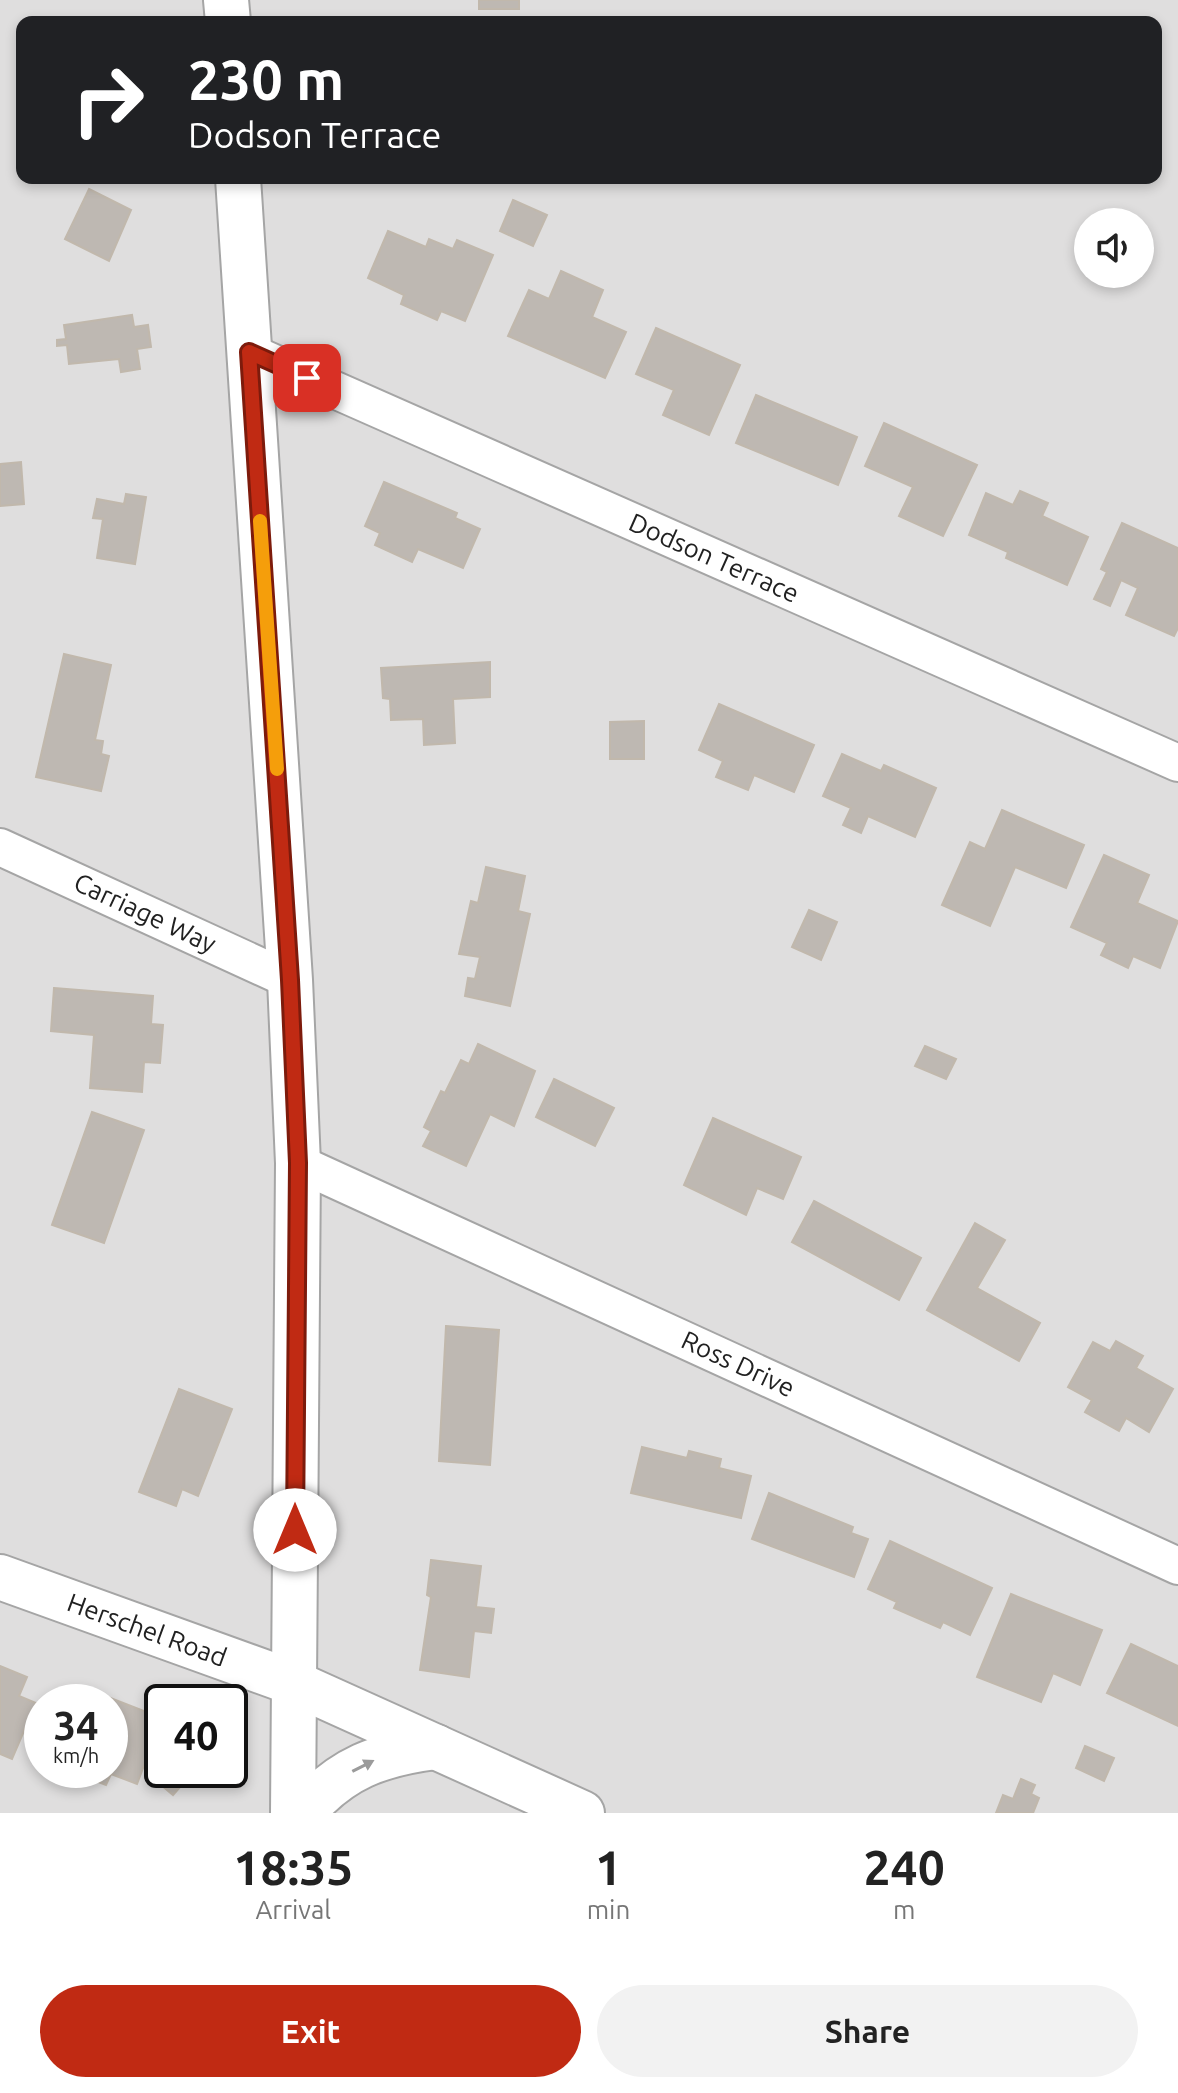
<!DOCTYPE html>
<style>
:root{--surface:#fff;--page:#f2f2f2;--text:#222;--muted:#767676;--accent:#c02a13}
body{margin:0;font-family:Ubuntu,sans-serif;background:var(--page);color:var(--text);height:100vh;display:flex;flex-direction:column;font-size:30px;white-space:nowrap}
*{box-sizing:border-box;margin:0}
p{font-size:26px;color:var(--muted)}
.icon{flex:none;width:44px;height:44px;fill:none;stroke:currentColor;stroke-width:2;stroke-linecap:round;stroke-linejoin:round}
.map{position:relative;height:1813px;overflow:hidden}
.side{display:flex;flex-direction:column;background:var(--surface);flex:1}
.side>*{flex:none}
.hud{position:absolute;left:16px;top:16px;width:1146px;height:168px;border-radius:16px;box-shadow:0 4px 12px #0003;background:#202124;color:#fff;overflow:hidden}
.fabs{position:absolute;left:1074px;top:208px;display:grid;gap:16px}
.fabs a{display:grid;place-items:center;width:80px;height:80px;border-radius:50%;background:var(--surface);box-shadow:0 4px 12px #0003;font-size:40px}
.speed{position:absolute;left:24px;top:1684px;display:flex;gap:16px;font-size:40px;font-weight:700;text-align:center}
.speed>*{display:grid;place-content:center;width:104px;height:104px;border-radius:50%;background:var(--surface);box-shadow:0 4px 12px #0003;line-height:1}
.speed small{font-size:20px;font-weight:400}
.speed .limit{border:4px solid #111;border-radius:12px;background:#fff;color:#111}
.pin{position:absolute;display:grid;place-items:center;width:68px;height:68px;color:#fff;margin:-34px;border-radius:16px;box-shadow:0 4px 12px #0006}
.me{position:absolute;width:88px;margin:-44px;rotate:0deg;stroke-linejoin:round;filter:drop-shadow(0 0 6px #0008)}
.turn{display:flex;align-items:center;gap:28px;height:168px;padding:0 40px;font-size:36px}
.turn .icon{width:104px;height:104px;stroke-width:2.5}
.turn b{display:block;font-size:56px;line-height:68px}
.eta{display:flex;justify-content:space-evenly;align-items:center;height:136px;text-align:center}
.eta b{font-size:48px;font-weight:600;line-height:56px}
.action{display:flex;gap:16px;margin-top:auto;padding:16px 40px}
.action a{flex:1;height:92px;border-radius:48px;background:var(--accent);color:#fff;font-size:32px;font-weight:600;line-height:92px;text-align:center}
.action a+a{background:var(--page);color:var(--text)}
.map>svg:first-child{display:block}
</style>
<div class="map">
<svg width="1178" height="1813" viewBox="0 0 1178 1813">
<rect width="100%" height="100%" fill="#f1efe9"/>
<path fill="#dfdede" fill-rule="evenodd" d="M0 0H1178V1813H0ZM22 22H1156V178H22ZM1088 222H1140V274H1088ZM42 1702H110V1770H42ZM162 1702H230V1770H162Z"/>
<g fill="#beb8b2" stroke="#c1b8ac" stroke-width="2">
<rect x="479" y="0" width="40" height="9"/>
<polygon points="89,189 131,210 109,261 65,239"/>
<polygon points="513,200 547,215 533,246 500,231"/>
<polygon points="388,231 426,247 429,239 453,249 457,240 493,255 465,321 441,311 437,320 401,304 404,295 368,278"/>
<polygon points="561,271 603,290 592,317 626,332 605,378 508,336 529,290 549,299"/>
<polygon points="132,315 134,327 148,325 151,347 137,349 140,369 121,372 119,359 69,364 67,345 57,346 57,340 66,339 64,325"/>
<polygon points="656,328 740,365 709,435 663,415 674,390 636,374"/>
<polygon points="756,395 857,437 838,485 736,443"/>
<polygon points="884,423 977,465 943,536 899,516 913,487 865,466"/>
<polygon points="21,462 24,504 0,506 0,464"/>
<polygon points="384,482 457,513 455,518 480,529 463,568 418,549 412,562 375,545 380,533 365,526"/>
<polygon points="1020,491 1048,503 1042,516 1088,537 1067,585 1006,558 1008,552 969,535 986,493 1013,505"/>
<polygon points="126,494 146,497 135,564 97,558 103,519 93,518 97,499 124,504"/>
<polygon points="1122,523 1178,548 1178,628 1174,636 1126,615 1138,588 1121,580 1110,606 1094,599 1107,572 1101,569"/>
<polygon points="64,654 111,665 95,740 103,741 101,754 109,756 101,791 36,777"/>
<polygon points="490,662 490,697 453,699 455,743 424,745 423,719 391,720 390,699 383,698 381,668"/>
<polygon points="719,704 814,745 794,792 754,775 748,790 716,777 723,761 699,750"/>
<polygon points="644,721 644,759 610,759 610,722"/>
<polygon points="842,754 881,771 884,765 936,788 915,837 868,816 861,833 843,825 851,808 823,796"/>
<polygon points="1002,810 1084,845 1066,888 1015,867 990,926 942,905 970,842 985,849"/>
<polygon points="1104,855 1149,875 1137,903 1178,921 1160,968 1133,956 1128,968 1101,955 1107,943 1071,927"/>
<polygon points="486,867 525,876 518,911 530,914 510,1006 465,996 468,978 475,979 480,957 459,954 471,901 478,903"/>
<polygon points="809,910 837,922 821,960 792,947"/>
<polygon points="54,988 153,996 151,1024 163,1025 160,1063 144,1062 142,1092 90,1088 94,1035 51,1031"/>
<polygon points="478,1044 535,1071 514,1126 490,1114 466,1166 423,1146 431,1131 424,1127 441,1091 445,1093 461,1060 469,1064"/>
<polygon points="925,1046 956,1059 946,1079 915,1066"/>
<polygon points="554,1079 614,1108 595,1146 536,1117"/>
<polygon points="92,1112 144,1130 104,1243 52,1225"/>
<polygon points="713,1118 801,1157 783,1199 757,1188 746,1215 684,1185"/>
<polygon points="814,1201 921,1258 899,1300 792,1242"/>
<polygon points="975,1223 1005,1240 977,1288 1040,1323 1019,1361 927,1310"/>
<polygon points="446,1326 499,1330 490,1465 439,1461"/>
<polygon points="1116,1341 1143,1356 1136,1368 1173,1389 1149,1432 1126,1418 1119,1431 1085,1412 1092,1400 1068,1387 1093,1342 1110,1351"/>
<polygon points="179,1389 232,1409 198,1496 182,1489 176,1506 139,1492"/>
<polygon points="642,1447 687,1458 689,1451 721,1459 719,1468 751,1476 741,1518 631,1493"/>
<polygon points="769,1493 853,1527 851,1533 868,1539 854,1577 752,1539"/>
<polygon points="890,1541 992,1588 970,1635 943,1622 940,1628 894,1608 897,1602 868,1589"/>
<polygon points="431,1560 481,1566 476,1607 494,1609 491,1633 474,1631 469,1677 420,1670 431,1597 427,1595"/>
<polygon points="1011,1594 1102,1630 1080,1685 1053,1673 1041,1702 977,1677"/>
<polygon points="1131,1644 1178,1666 1178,1726 1107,1693"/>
<polygon points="0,1666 27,1677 19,1696 36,1703 12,1759 0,1754"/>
<polygon points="95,1692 162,1718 137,1784 111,1774 106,1785 67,1770 110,1770 110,1702 91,1702"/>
<polygon points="1085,1746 1114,1758 1104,1781 1076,1768"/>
<polygon points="162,1754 162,1770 195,1770 173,1795 147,1773"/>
<polygon points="1021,1779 1035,1785 1031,1794 1039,1798 1033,1813 996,1813 1003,1795 1013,1799"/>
</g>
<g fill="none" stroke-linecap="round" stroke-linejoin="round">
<defs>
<g id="minor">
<polyline points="249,352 1178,763"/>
<polyline points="0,847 290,980"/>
<polyline points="298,1163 1178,1566"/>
</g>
<g id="tertiary">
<polyline points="226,0 228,22"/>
<polyline points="238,178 290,980 298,1163 293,1813"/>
<polyline points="0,1577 294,1683 582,1813"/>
<path d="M303 1813C340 1768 380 1754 436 1747"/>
</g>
</defs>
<use href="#minor" stroke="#a5a5a5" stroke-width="40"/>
<use href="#tertiary" stroke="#a5a5a5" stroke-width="48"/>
<use href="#minor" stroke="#fff" stroke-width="36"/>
<use href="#tertiary" stroke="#fff" stroke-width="44"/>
</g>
<defs><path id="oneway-solid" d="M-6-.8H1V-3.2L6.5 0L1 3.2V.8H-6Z" transform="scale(2)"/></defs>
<use fill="#9b9b9b" href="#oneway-solid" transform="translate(363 1766) rotate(-27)"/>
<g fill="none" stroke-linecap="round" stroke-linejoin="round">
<defs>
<polyline id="route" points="295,1530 298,1163 290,980 249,352 307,378"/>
</defs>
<use href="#route" stroke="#7d1b0c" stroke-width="20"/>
<use href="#route" stroke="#c02a13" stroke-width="14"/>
<polyline stroke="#f59e0b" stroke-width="14" points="260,521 277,769"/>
</g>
<g text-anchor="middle" stroke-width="6" stroke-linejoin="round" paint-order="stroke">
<g font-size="26" fill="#212121" stroke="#fff">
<text transform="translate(714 558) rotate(24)" y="9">Dodson Terrace</text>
<text transform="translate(145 913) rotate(25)" y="9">Carriage Way</text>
<text transform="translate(738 1364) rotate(25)" y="9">Ross Drive</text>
<text transform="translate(147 1630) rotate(20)" y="9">Herschel Road</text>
</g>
</g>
</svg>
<div class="fabs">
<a><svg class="icon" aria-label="sound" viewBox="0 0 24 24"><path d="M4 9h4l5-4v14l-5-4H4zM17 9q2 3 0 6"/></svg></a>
</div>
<div class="speed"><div>34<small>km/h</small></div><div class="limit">40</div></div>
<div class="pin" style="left:307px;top:378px;background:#d93025"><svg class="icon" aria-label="arrive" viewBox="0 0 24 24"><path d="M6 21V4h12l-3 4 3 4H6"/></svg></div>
<svg class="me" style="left:295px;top:1530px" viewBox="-20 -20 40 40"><circle r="19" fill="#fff"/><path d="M0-13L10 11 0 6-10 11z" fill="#c02a13"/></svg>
<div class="hud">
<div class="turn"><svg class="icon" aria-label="right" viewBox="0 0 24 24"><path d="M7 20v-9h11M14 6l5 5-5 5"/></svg><div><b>230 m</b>Dodson Terrace</div></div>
</div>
</div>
<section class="side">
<div class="eta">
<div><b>18:35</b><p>Arrival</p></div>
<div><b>1</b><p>min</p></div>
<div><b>240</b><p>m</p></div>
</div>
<div class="action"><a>Exit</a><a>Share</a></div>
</section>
